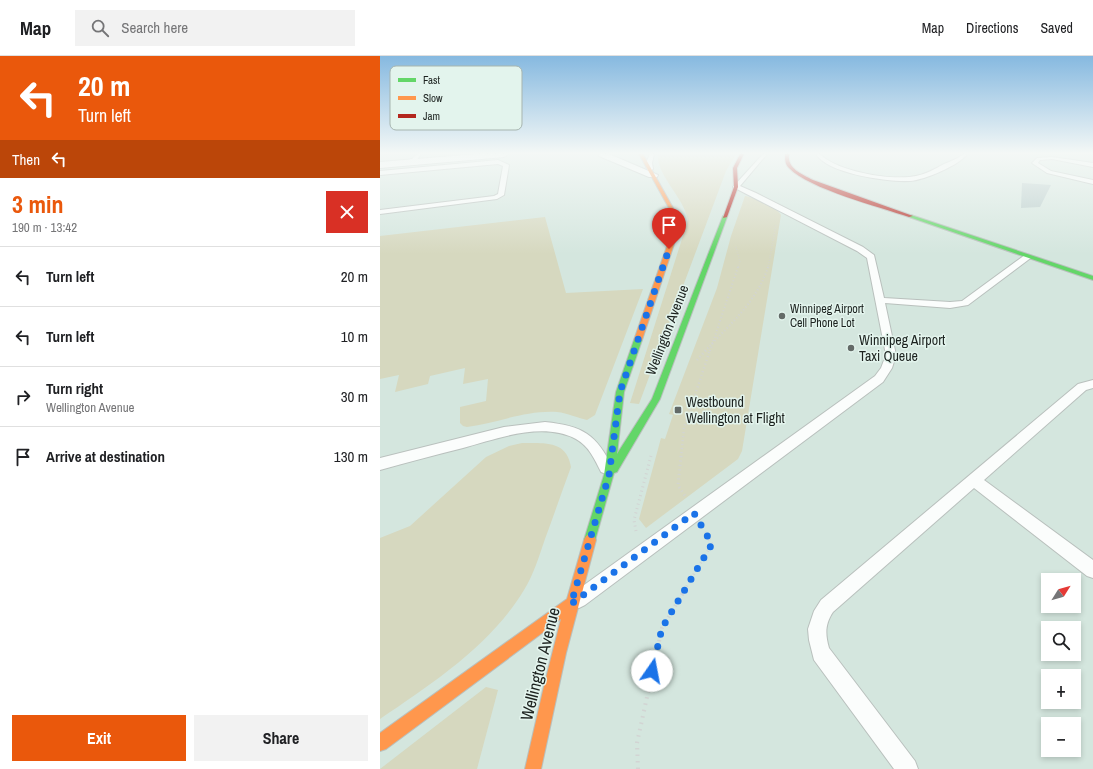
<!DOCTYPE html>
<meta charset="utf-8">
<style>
:root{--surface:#fff;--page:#f2f2f2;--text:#202124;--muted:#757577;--line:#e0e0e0;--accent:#ea580c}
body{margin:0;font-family:"Archivo Narrow",sans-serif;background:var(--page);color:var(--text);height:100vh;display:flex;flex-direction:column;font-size:15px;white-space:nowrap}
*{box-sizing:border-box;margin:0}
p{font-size:13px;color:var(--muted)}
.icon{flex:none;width:22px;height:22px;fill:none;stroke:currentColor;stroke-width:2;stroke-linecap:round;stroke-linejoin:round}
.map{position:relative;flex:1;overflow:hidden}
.side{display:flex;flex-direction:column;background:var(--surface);width:380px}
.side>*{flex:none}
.banner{background:#ea580c;color:#fff;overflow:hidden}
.needle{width:26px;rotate:53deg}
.buttons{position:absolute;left:661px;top:517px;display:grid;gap:8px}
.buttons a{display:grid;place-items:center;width:40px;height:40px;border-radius:0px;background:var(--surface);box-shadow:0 2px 6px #0003;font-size:20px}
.pin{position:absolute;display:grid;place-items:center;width:34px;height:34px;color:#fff;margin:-41px -17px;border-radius:50% 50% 50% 0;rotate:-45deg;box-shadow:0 0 4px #0007}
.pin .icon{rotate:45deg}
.me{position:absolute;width:44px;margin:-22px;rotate:12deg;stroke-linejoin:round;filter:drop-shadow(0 0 3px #0008)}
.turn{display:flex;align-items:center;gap:14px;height:84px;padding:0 12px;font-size:18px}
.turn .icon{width:52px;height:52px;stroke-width:2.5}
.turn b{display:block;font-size:28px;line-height:34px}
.then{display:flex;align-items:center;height:38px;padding:0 12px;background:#0003;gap:8px;font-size:15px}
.round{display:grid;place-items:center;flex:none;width:42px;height:42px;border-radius:0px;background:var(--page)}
.head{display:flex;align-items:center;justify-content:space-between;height:68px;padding:0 12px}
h1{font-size:24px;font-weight:800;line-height:30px;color:var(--accent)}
.button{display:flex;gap:8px;margin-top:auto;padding:8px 12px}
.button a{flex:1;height:46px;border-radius:0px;background:var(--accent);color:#fff;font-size:16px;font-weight:800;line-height:46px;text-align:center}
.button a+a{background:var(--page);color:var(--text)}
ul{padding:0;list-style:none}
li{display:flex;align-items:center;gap:12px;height:60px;padding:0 12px;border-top:1px solid var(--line)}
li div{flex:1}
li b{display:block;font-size:15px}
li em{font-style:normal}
header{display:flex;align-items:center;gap:24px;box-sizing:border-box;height:56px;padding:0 20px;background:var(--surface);border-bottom:1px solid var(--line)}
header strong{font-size:19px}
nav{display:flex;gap:22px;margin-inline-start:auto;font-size:14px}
.search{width:280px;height:36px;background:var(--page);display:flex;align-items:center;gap:10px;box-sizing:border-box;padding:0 14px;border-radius:0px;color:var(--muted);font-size:15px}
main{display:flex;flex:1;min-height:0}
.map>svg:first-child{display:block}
</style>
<header>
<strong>Map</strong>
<div class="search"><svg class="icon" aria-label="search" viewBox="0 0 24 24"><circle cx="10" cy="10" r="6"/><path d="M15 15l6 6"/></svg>Search here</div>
<nav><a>Map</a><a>Directions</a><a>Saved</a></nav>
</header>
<main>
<section class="side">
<div class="banner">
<div class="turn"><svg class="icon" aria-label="left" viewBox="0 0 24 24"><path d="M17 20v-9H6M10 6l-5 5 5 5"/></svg><div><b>20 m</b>Turn left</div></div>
<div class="then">Then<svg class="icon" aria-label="left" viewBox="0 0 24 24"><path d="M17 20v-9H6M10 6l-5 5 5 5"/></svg></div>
</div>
<div class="head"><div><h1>3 min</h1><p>190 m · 13:42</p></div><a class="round" style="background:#d93025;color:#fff"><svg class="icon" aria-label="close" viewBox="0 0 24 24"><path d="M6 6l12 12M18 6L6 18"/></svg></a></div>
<ul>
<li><svg class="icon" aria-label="left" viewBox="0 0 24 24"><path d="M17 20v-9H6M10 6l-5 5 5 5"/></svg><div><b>Turn left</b></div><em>20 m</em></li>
<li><svg class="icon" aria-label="left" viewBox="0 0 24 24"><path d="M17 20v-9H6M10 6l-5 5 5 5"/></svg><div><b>Turn left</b></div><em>10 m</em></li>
<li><svg class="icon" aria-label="right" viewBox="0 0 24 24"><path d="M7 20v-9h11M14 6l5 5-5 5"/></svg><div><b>Turn right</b><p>Wellington Avenue</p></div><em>30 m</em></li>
<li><svg class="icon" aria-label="arrive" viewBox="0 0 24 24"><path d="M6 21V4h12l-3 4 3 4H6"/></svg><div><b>Arrive at destination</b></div><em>130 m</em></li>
</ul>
<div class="button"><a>Exit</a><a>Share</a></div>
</section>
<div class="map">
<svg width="713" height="713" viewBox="0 0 713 713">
<rect width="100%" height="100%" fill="#e7f0ec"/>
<path fill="#d4e6de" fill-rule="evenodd" d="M0 98H713V713H0ZM668 524H694V550H668ZM668 572H694V598H668ZM668 620H694V646H668ZM668 668H694V694H668Z"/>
<g fill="#d6d8bf">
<path d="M278 98H356L346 115 259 348 250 347 308 164C304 141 276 119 278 98Z"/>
<path d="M365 140C373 141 398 152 401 159L362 395 358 403 266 472 259 463 281 382 285 383 293 359 289 358 337 232 351 180Z"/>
<path d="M165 161 186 237 263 233 215 359 207 364C197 362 188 357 177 356 146 354 117 367 87 371L83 370 80 367V351L106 345 108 323 83 328 85 312 50 320 48 328 15 336 19 319 0 323V180Z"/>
<path d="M142 387C164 387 187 384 191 411 182 435 174 459 165 483 159 500 154 518 144 534 111 589 53 627 0 663V482L30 470 106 401 129 390Z"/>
<polygon points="106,631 118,634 97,713 0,713"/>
</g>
<polygon fill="#b8ccca" points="642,127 671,129 660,151 641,152"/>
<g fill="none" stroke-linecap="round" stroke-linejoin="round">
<defs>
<g id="lane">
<polygon points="37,98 41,98 36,105 22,109 19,107 32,103"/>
<polygon points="270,98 274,98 272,107 273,113 270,115 267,113 266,107"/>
<polygon points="383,98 387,98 360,130 376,137 483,191 494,199 504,242 570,246 582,245 645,199 652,201 588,249 570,252 505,247 516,299 512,312 503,326 205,549 199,552 193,549 190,543 193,537 495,320 501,312 506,299 487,202 477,195 353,131"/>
<path d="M436 98H440C457 116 513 125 536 120 546 118 555 113 564 108 571 105 578 103 583 98H587C580 109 544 124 530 125 508 126 448 118 436 98Z"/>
<polygon points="672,101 713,107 713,111 672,103 660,104 658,107 671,115 713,124 713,128 667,117 652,107 657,102"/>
<polygon points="118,104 129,109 124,139 117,143 0,158 0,154 114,140 118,138 123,110 118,108 0,119 0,115"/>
<path d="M713 324V332L706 334 604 424 713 504V522L707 520 594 432 453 556C445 568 445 578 449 592L535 705 538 713H514L434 604 429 584 428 573 434 555 441 544 698 328Z"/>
<path d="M165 366C203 370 216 378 233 412L231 416 226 418 221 416C215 404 209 390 196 383 162 365 116 383 83 392 55 399 28 406 0 414V402L124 371Z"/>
</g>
<g id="street">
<polygon points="97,98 128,98 124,101 0,112 0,106"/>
<polygon points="218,98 229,98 278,119 277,121 269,121 219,100"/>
</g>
<g id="fast">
<polygon points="531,159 713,220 713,224 529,161 529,159"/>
<polygon points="343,160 347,161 280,343 237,416 234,417 214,488 210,490 206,488 204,484 224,419 236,336 254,284 258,282 262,284 244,336 237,398 272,343"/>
</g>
<g id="slow">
<polygon points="259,98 263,98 298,161 297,179 262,284 258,286 254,284 291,179 294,161"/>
<polygon points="210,478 214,480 216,484 186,597 161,713 145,713 165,626 181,563 6,693 0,695 0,677 187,543 204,484 206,480"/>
</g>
<g id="jam">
<polygon points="360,98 364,98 357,112 358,131 347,161 343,162 354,131 353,112"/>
<path d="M405 98H409C407 113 422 118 433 124L533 160 529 161C500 151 429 133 409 112 405 108 405 104 405 98Z"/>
</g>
</defs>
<use href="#lane" stroke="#b9c0bd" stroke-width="2"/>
<use href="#street" stroke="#b9c0bd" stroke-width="2"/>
<use href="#fast" stroke="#b9c0bd" stroke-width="2"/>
<use href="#slow" stroke="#b9c0bd" stroke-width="2"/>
<use href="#jam" stroke="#b9c0bd" stroke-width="2"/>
<g stroke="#d2d4d3" stroke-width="1.5" stroke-dasharray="0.5 2" stroke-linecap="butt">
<polyline points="356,191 360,206 358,212"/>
<polyline points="388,212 396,168"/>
</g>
<g stroke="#d2d4d3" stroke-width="2" stroke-dasharray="1 2.5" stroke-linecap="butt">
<path d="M325 295C349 269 377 246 388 211"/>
<polyline points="330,295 358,211"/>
</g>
<g stroke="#d2d4d3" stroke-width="2.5" stroke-dasharray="1 3" stroke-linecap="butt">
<polyline points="317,304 326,294"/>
<polyline points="301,401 304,372 330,294"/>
</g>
<g stroke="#d2d4d3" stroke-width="3" stroke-dasharray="1 3.5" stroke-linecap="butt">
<polyline points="301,400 298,429 305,440"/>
<polyline points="256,475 254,464 271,400"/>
<polyline points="302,538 332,488 325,476"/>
</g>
<polyline stroke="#d2d4d3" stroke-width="4" stroke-dasharray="1.5 5" stroke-linecap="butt" points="258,713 257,687 282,572 303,537"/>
<use href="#lane" fill="#fbfdfc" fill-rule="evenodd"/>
<use href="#street" fill="#fbfdfc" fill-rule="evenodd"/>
<use href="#fast" fill="#63d668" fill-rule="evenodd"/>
<use href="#slow" fill="#ff974d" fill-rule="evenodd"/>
<use href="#jam" fill="#b3261e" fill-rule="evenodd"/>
</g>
<linearGradient id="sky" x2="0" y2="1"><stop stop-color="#86b9e0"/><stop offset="0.49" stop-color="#f4f8f6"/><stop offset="1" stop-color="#f4f8f6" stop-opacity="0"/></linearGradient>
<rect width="713" height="198" fill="url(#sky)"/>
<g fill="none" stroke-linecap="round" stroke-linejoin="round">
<polyline stroke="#1a73e8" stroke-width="7" stroke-dasharray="0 12.6" points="272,615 282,572 332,488 314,457 191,548 229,419 240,336 289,193"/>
</g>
<g fill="#636a67" stroke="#e3f4ed" stroke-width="1.5">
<circle cx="402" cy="260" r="4"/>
<circle cx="471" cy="292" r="4"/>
<rect x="294" y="350" width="8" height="8" rx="2"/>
</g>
<g text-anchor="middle" stroke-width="3" stroke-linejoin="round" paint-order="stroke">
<g font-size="12" fill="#1c221f" stroke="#e3f4ed" text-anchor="start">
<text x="410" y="257">Winnipeg Airport<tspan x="410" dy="14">Cell Phone Lot</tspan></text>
</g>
<g font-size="14" fill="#1c221f" stroke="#e3f4ed">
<text transform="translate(287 274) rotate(-69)" y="5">Wellington Avenue</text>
</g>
<g font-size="14" fill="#1c221f" stroke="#e3f4ed" text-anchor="start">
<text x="479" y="289">Winnipeg Airport<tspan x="479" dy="16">Taxi Queue</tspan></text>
<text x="306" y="351">Westbound<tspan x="306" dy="16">Wellington at Flight</tspan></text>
</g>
<g font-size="17" fill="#1c221f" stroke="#e3f4ed">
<text transform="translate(160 608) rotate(-76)" y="6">Wellington Avenue</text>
</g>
</g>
<rect x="10" y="10" width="132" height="64" rx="6" fill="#e3f4ed" stroke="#a7b5af" stroke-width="1"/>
<rect x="18" y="22" width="18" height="4" fill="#63d668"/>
<rect x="18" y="40" width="18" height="4" fill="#ff974d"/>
<rect x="18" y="58" width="18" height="4" fill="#b3261e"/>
<g font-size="11" fill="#1c221f">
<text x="43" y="28">Fast</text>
<text x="43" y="46">Slow</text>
<text x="43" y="64">Jam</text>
</g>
</svg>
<div class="buttons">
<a><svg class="needle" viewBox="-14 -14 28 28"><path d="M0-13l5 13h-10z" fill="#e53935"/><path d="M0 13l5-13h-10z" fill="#757577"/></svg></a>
<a><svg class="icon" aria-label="search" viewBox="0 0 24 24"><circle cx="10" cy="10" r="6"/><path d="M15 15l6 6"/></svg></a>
<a>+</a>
<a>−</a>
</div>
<div class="pin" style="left:289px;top:193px;background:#d93025"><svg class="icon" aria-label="arrive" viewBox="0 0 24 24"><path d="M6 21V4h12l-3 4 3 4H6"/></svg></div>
<svg class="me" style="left:272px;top:615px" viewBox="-20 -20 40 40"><circle r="19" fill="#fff"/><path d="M0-13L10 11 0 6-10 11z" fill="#1a73e8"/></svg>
</div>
</main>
